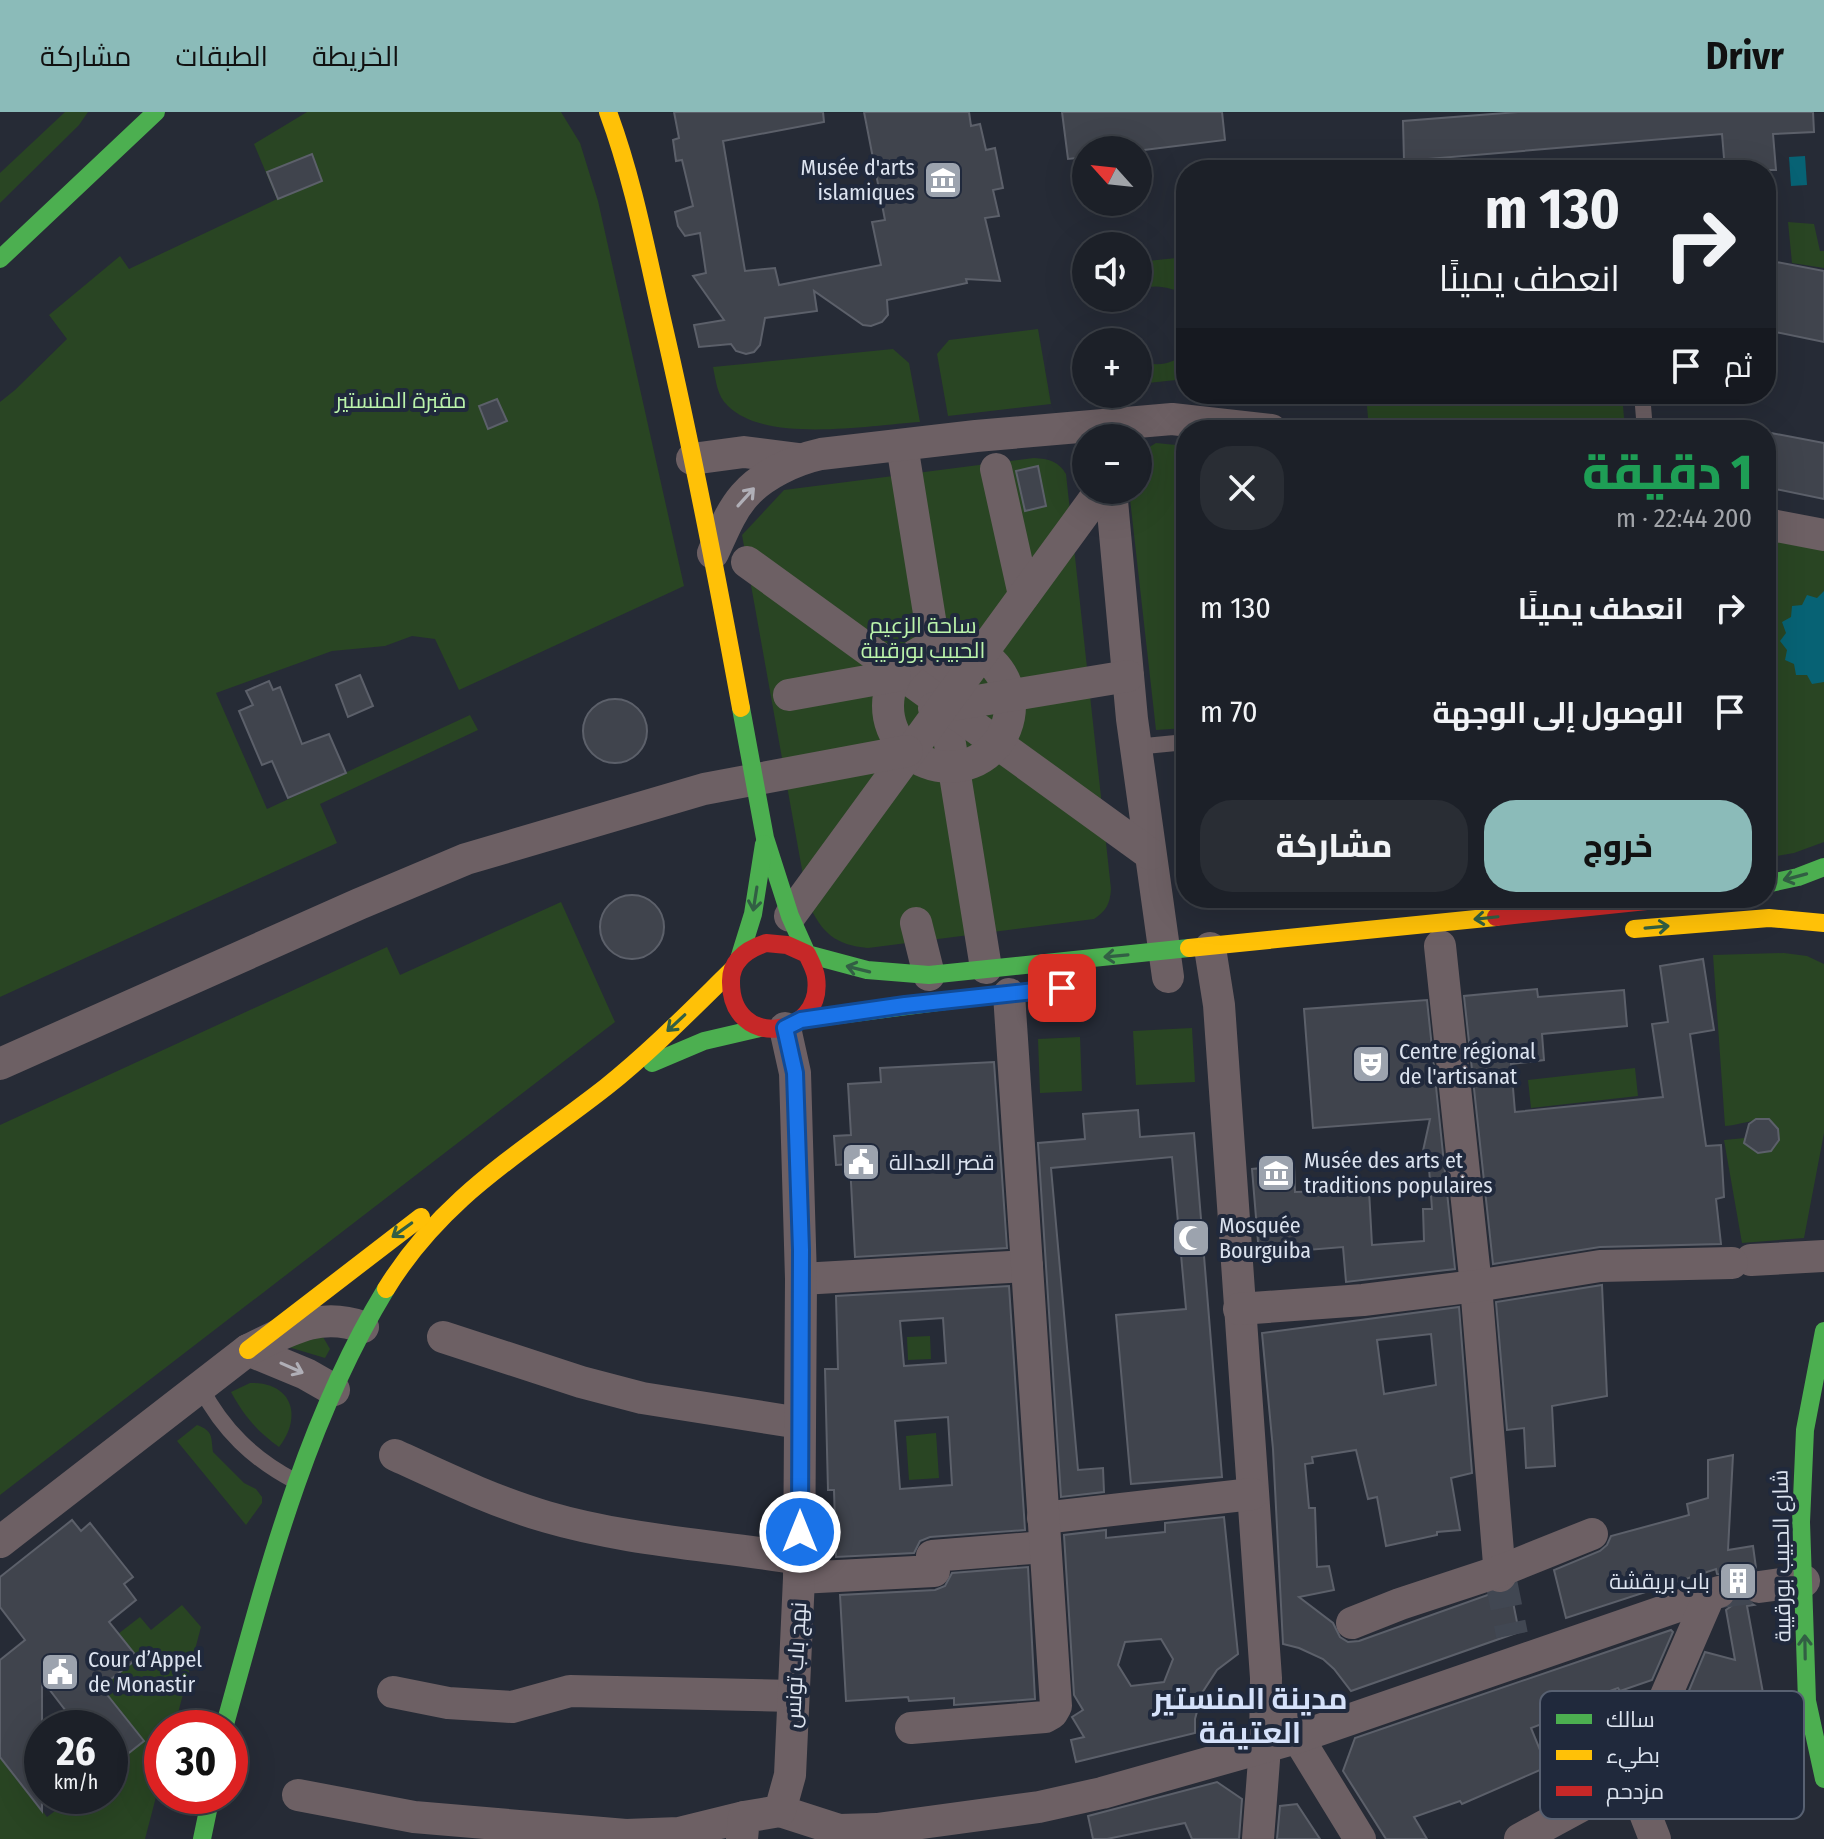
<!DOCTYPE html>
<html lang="ar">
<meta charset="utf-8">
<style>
:root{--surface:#1c2028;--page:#292d34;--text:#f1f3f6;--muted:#a0a3a8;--line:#3a3e45;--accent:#8bbbb9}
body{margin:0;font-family:"Fira Sans Condensed",Cairo,sans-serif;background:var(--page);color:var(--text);direction:rtl;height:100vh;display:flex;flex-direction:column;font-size:30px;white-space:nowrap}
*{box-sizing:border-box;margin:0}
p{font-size:26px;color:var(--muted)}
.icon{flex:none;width:44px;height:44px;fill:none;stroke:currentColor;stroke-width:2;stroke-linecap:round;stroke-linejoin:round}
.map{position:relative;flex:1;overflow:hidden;direction:ltr}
.sheet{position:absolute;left:1176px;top:308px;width:600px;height:488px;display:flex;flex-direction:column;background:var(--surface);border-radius:32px;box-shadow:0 8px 32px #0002,0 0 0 2px var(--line);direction:rtl}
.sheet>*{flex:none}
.banner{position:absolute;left:1176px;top:48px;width:600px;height:244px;border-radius:32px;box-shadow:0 8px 32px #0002,0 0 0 2px var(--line);direction:rtl;background:#1c2028;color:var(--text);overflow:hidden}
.needle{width:52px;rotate:297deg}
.buttons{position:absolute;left:1072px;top:24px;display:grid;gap:16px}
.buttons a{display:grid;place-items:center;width:80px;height:80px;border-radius:50%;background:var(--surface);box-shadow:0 8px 32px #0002,0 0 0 2px var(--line);font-size:40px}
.speed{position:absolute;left:24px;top:1598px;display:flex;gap:16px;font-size:40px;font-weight:700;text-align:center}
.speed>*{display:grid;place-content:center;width:104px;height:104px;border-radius:50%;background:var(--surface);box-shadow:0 8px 32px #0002,0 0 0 2px var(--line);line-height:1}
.speed small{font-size:20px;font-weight:400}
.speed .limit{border:12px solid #d22;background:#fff;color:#111}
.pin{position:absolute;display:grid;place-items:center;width:68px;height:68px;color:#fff;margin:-34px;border-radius:16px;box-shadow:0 4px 12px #0006}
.me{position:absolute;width:88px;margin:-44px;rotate:0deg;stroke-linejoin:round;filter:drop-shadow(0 0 6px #0008)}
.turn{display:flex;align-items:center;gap:28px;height:168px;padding:0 24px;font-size:36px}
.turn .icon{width:104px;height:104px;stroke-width:2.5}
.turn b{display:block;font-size:56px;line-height:68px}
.then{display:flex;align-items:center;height:76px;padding:0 24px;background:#0003;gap:16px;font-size:30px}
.round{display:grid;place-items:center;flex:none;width:84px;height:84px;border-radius:32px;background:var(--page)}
.headline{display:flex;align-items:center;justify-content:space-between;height:136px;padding:0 24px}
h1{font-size:48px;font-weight:800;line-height:60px;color:#1e9e55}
.primary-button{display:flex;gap:16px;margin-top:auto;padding:16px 24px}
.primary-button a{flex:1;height:92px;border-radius:32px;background:var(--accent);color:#111;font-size:32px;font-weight:800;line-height:92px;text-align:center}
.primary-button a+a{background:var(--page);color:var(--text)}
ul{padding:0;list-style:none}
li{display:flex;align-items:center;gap:24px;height:104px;padding:0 24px}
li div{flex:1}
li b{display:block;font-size:30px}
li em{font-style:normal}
header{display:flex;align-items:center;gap:48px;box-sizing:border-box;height:112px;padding:0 40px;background:var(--accent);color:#111}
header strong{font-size:38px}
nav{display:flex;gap:44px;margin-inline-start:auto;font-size:28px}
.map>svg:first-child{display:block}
</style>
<header>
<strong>Drivr</strong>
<nav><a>الخريطة</a><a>الطبقات</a><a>مشاركة</a></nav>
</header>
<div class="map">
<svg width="1824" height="1727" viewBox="0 0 1824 1727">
<rect width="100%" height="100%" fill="#262b36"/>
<g fill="#294523">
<polygon points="65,0 88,0 79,13 0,91 0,61"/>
<polygon points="307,0 561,0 580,31 598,89 684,474 459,578 435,527 412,524 385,534 332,539 216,581 267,697 470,603 478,618 320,692 337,731 0,885 0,290 15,278 67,227 49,203 120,144 129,157 277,87 254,32"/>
<polygon points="1788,110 1814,112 1820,139 1824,139 1824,156 1792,151"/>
<path d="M1186 145V181C1168 177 1157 170 1138 179V150Z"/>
<polygon points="1038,217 1051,292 948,304 937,242 949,228"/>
<path d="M893 237 909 251 920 310C870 313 766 332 728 294 717 284 716 269 713 255Z"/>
<path d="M1186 241V267L1138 272V247C1155 256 1171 253 1186 241Z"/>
<polygon points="1366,282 1622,282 1625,318 1450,318 1368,306"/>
<polygon points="1156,331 1186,334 1186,616 1156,618 1129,378 1138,378 1138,342"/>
<path d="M1034 346C1049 347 1058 349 1066 362L1111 777C1110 792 1106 799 1094 807L868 836C835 833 822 821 808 791L742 423 784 378Z"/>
<polygon points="1766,424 1824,437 1824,730 1794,741 1766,746"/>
<polygon points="561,790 615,910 0,1383 0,1013 387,835 400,863"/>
<path d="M1784 841 1807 844 1824 852V1021L1804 1126 1742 1131 1724 1028 1745 1026 1747 1033 1758 1041 1770 1039 1779 1028 1778 1017 1768 1007C1753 1007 1740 1013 1725 1014L1713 843Z"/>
<polygon points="1192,916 1195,970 1136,973 1133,919"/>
<polygon points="1080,925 1082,979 1040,981 1038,927"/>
<polygon points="1635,956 1638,984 1531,996 1528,968"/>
<polygon points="930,1224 931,1247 908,1248 907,1225"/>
<polygon points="323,1225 330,1237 325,1246 285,1234"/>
<path d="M250 1271C292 1270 303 1304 279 1335 257 1319 244 1304 231 1280Z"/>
<path d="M197 1313C213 1319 211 1324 213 1340L244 1371 256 1377 262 1385V1391L246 1413 177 1329Z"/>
<polygon points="936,1321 939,1366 909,1368 906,1324"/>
<polygon points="182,1493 201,1515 174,1616 162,1616 162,1662 145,1727 0,1727 0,1640 47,1705 75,1684 110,1684 110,1656 144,1629 101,1575 137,1546 118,1522 140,1505 151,1518"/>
</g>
<g fill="#076274">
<polygon points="1805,44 1807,73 1791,74 1789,45"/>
<polygon points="1824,479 1824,570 1812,572 1807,563 1796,563 1794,552 1785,548 1787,538 1780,529 1786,521 1782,510 1791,505 1792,494 1802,493 1807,483 1817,486"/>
</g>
<g fill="#40444d" stroke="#5c606a" stroke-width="2" fill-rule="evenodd">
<polygon points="674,0 823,0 824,10 723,29 745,159 775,156 779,173 881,153 872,110 885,108 864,0 969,0 971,14 980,12 986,38 995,36 1003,76 993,78 999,104 985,106 1000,169 966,167 967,171 887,188 888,203 882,210 871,214 863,213 814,179 817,199 765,206 760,233 754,240 746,242 736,239 731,232 699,235 694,213 724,208 693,164 706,161 700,121 685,124 678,114 675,100 693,94 682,48 676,49 673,28 679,26"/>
<polygon points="1062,0 1222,0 1225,28 1144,38 1086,38 1086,45 1068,47"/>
<polygon points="1518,0 1813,0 1814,20 1773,22 1776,58 1725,58 1722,22 1404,49 1403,9"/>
<polygon points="312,42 322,69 278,87 267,60"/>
<polygon points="1766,148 1824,159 1824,230 1766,218"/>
<polygon points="497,287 507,309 488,317 479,294"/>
<polygon points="1766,320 1824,331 1824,387 1766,375"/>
<polygon points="1038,354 1046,394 1025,399 1016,359"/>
<polygon points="360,563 373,594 348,605 336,573"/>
<polygon points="269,569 273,578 280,575 302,632 329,622 346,661 288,686 272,649 262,653 239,599 253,593 246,579"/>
<circle cx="615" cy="619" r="32"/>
<circle cx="632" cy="815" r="32"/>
<polygon points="1703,847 1714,918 1690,922 1706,1034 1721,1033 1724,1085 1716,1087 1721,1132 1600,1135 1493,1152 1464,884 1537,877 1538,885 1624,878 1627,914 1542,922 1544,948 1511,952 1515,1000 1663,985 1652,912 1668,910 1660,854"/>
<polygon points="1427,888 1455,1157 1346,1170 1343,1135 1259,1142 1252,1057 1294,1053 1295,1080 1369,1078 1372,1133 1424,1129 1423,1097 1432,1097 1429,1056 1419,1057 1430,1007 1313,1016 1304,897"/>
<polygon points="994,950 1007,1136 855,1145 850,1052 836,1053 834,1024 851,1023 848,972 881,970 880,956"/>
<polygon points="1138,998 1140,1025 1194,1021 1222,1365 1131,1372 1116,1203 1186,1197 1172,1045 1051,1056 1078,1358 1103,1356 1104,1380 1061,1385 1038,1031 1085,1027 1083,1002"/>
<polygon points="1756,1007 1769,1007 1778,1017 1779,1028 1771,1039 1758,1041 1744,1031 1749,1012"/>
<polygon points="1602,1173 1607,1284 1552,1294 1555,1354 1526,1356 1524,1316 1507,1318 1496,1190"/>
<path d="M1009 1174 1025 1418 930 1425 920 1429 914 1441 836 1445 834 1378H828L825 1257H838L836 1184ZM943 1206 946 1251 904 1254 900 1209ZM948 1305 952 1373 900 1377 895 1309Z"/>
<path d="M1459 1195 1472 1361 1451 1366 1460 1418 1437 1420V1423L1386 1434 1377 1385 1368 1387 1356 1338 1312 1345 1313 1351 1305 1352 1309 1396H1315L1317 1455 1329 1454 1334 1478 1299 1485 1333 1511 1340 1525 1348 1530 1359 1529 1493 1481 1496 1482V1491L1513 1490 1519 1520 1351 1579 1334 1557 1323 1547 1299 1536 1283 1532 1273 1337 1262 1221ZM1431 1222 1436 1273 1384 1282 1377 1228Z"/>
<polygon points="1733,1343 1728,1438 1753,1434 1756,1456 1747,1460 1742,1467 1740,1477 1744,1487 1754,1493 1747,1494 1775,1646 1762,1650 1766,1664 1701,1688 1688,1645 1697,1638 1700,1628 1699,1620 1685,1588 1705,1540 1735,1548 1726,1498 1734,1492 1737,1484 1737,1473 1731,1465 1717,1462 1716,1457 1566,1506 1554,1458 1600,1439 1607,1433 1611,1424 1689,1403 1687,1392 1708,1386 1708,1348"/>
<path d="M1224 1405 1238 1542 1217 1558 1202 1581 1195 1607V1621L1076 1650 1071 1628 1084 1625 1072 1605 1083 1598 1074 1583 1064 1423 1106 1418V1426L1165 1420V1411ZM1161 1527 1173 1547 1164 1570 1131 1574 1118 1553 1125 1530Z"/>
<polygon points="72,1408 81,1419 90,1411 133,1465 124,1472 136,1488 109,1510 138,1546 101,1575 144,1629 110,1656 110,1616 79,1616 42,1568 42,1699 0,1645 0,1548 25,1528 0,1495 0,1465"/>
<polygon points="1028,1455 1035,1587 954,1593 954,1586 909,1589 908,1585 846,1589 840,1483 935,1478 945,1474 952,1461"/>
<polygon points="1671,1518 1673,1520 1652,1568 1620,1579 1618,1576 1561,1597 1563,1604 1531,1616 1547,1655 1462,1692 1460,1689 1414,1705 1427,1727 1386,1727 1343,1659 1355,1626"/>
<polygon points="1217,1670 1242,1687 1239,1727 1192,1727 1185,1711 1107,1727 1093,1727 1088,1704"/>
<polygon points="1297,1692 1320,1727 1277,1727 1280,1694"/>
</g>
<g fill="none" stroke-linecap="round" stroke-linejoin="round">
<g stroke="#414752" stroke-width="32" stroke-dasharray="32 16" stroke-linecap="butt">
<polyline points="1500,1464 1512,1523"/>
<polyline points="1719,1480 1759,1475"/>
</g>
<g stroke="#6d6064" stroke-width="16">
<polyline points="1642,282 1645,318"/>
<polyline points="1135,635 1186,630"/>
<path d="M201 1276C223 1318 253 1347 295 1369"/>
</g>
<g stroke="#6d6064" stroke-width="32">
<polyline points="902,333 986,856"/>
<polyline points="692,347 744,340 799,347"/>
<polyline points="996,357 1024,483"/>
<polyline points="1111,378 1132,607 1168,865"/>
<polyline points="1766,412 1824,423"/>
<path d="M713 441C722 422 730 400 744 384 762 363 794 348 821 342L976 324 1172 307 1271 318"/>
<polyline points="747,450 1150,742"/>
<circle cx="949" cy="594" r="61"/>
<polyline points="789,583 895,564"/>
<polyline points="934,596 1128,564"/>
<polyline points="790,804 1101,378"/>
<polyline points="916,811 929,863"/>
<polyline points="1440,834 1476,1174 1500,1464"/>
<polyline points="1210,836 1219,893 1266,1566 1265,1635 1258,1727"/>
<polyline points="0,952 359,792 466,747 704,677 907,639"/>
<polyline points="1751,1148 1824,1144"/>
<polyline points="801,1167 1027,1154"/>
<polyline points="1239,1197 1363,1188 1476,1174 1600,1154 1732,1151"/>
<polyline points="443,1225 581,1270 642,1286 800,1311"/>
<polyline points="248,1238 306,1262 334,1278"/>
<path d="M395 1343C445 1366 495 1390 547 1405 629 1429 716 1433 799 1447"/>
<polyline points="1043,1406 1252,1382"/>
<path d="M0 1430 248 1238C288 1219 318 1199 363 1215"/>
<polyline points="799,1466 934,1459 932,1444 1045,1435"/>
<polyline points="1759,1475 1804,1469"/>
<polyline points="1352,1511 1400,1492 1500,1459 1592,1422"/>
<polyline points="393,1580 448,1591 512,1595 570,1579 793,1584"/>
<polyline points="1287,1608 1360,1727"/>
<polyline points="911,1616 1045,1605 1052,1601 1056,1594 1009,882"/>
<polyline points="298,1683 414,1705 626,1723 679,1721 744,1705"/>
<polyline points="780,1699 839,1718 877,1717 1039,1695 1102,1681 1296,1626 1719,1480"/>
<polyline points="742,1727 744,1705 780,1699 790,1663 799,1466 801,1167 795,961 785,916"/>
<polyline points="1520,1727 1631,1667"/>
<polyline points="1655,1727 1625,1650 1681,1627 1664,1588 1710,1482"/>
</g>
<g stroke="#4caf50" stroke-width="18">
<polyline points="0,147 156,0"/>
<polyline points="741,596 765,726 790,804 807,842 867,858 929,863 1189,836"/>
<polyline points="1766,772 1798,765 1824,755"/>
<polyline points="739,847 753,802 764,732"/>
<polyline points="801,908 953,888"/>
<polyline points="652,951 704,929 760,916"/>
<polyline points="1824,1219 1805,1318 1801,1410 1807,1589 1824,1667"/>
<path d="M224 1616C266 1465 304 1312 386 1177"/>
<polyline points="202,1727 211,1684"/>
</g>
<g stroke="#ffc107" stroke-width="18">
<path d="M608 0C633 67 646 137 662 207 692 336 717 465 741 596"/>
<polyline points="1634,817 1769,806 1824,811"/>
<polyline points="1189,836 1496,805"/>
<path d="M386 1177C443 1084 523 1040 606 975 651 939 691 898 732 858"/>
<polyline points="248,1238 421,1105"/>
</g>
<g stroke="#c62828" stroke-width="18">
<polyline points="1496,805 1675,786"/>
<path d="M766 831 787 833 807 842C810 849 815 857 816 865 825 927 730 939 731 869 731 848 748 837 766 831Z"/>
</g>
</g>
<defs><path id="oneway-shaft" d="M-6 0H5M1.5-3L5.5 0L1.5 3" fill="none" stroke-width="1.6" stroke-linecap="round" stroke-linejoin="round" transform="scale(2)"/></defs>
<g stroke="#b0afb7">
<use href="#oneway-shaft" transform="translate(746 385) rotate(-48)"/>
<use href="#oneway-shaft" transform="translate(292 1256) rotate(24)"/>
</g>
<g stroke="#325f44">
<use href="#oneway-shaft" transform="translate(1795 765) rotate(165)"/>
<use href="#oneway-shaft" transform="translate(755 787) rotate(99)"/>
<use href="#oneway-shaft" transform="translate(1486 806) rotate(174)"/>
<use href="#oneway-shaft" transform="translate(1657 815) rotate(-5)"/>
<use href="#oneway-shaft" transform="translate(1116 844) rotate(175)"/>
<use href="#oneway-shaft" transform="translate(858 857) rotate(-166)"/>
<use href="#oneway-shaft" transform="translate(676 911) rotate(137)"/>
<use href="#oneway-shaft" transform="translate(402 1118) rotate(144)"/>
<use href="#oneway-shaft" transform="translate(1805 1535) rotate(-91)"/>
</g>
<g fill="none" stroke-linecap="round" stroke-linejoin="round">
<defs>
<polyline id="route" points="800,1420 801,1138 795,961 785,916 801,908 905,893 1062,876"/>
</defs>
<use href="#route" stroke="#114b97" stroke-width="20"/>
<use href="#route" stroke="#1a73e8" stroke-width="14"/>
</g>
<defs>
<symbol id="museum-square" viewBox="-11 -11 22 22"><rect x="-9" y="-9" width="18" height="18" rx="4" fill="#9ca3ae" stroke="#20293c"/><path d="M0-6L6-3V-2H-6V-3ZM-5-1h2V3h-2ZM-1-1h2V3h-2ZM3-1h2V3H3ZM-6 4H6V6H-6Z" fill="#fff"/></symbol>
<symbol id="theatre-square" viewBox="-11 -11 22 22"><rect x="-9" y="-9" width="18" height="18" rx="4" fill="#9ca3ae" stroke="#20293c"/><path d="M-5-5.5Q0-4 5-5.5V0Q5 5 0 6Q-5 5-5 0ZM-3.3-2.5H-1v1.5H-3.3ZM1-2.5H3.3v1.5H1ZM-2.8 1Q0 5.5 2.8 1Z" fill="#fff"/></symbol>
<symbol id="civic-square" viewBox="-11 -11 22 22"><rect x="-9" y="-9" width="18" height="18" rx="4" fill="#9ca3ae" stroke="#20293c"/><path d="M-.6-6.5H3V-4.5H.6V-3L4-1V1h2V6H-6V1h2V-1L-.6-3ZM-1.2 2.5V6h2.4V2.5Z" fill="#fff"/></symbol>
<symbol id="mosque-square" viewBox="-11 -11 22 22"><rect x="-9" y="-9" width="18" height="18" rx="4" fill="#9ca3ae" stroke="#20293c"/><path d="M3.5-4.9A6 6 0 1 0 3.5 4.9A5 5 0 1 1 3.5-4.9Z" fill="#fff"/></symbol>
<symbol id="building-square" viewBox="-11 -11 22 22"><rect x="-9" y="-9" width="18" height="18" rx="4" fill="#9ca3ae" stroke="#20293c"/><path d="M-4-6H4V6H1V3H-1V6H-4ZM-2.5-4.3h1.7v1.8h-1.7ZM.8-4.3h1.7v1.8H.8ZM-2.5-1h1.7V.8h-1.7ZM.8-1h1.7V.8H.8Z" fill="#fff"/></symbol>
</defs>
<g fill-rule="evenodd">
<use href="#museum-square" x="921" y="46" width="44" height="44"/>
<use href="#theatre-square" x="1349" y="930" width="44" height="44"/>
<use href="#civic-square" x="839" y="1028" width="44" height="44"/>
<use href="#museum-square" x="1254" y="1039" width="44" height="44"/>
<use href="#mosque-square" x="1169" y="1104" width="44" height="44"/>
<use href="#building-square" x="1716" y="1447" width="44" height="44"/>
<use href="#civic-square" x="38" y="1538" width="44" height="44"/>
</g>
<g text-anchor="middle" stroke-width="8" stroke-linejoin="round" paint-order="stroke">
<g font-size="22" fill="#dce3ef" stroke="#20293c" text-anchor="start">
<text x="915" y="63" text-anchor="end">Musée d'arts<tspan x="915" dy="25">islamiques</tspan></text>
<text x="1399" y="947">Centre régional<tspan x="1399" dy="25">de l'artisanat</tspan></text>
<text x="1304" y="1056">Musée des arts et<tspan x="1304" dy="25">traditions populaires</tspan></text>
<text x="889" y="1058">قصر العدالة</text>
<text x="1219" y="1121">Mosquée<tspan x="1219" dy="25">Bourguiba</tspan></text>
<text x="1710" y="1477" text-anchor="end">باب بريقشة</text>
<text x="88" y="1555">Cour d’Appel<tspan x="88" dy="25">de Monastir</tspan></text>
</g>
<g font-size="22" fill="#bbf4ab" stroke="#20293c">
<text x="401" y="296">مقبرة المنستير</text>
<text x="923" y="521">ساحة الزعيم<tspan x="923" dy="25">الحبيب بورقيبة</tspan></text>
</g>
<g font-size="22" fill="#dce3ef" stroke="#20293c">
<text transform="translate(1781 1444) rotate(-91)" y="8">شارع الحبيب بورقيبة</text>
<text transform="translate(795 1553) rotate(-87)" y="8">نهج باب تونس</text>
</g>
<g font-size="30" font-weight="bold" fill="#d5e1fa" stroke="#20293c">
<text x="1250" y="1597">مدينة المنستير<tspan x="1250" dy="34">العتيقة</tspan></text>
</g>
</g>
<rect x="1540" y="1579" width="264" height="128" rx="12" fill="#20293c" stroke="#586172" stroke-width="2"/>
<rect x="1556" y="1602" width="36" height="10" fill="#4caf50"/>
<rect x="1556" y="1638" width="36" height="10" fill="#ffc107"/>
<rect x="1556" y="1674" width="36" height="10" fill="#c62828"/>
<g font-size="22" fill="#dce3ef">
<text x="1606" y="1615">سالك</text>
<text x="1606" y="1651">بطيء</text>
<text x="1606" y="1687">مزدحم</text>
</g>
</svg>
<div class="buttons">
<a><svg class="needle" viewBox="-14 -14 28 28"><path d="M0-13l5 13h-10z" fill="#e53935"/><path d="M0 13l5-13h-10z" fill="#a0a3a8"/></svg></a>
<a><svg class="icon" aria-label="sound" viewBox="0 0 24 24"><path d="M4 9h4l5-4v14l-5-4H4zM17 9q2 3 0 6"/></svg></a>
<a>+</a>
<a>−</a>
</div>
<div class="speed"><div>26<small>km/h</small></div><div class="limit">30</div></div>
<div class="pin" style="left:1062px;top:876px;background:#d93025"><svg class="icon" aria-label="arrive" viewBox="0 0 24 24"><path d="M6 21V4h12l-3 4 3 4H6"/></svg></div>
<svg class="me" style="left:800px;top:1420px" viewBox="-20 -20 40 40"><circle r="17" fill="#1a73e8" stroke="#fff" stroke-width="3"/><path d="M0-11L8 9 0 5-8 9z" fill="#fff"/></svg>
<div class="banner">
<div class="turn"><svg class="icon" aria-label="right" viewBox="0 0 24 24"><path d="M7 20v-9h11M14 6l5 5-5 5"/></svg><div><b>130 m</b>انعطف يمينًا</div></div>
<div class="then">ثم<svg class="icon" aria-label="arrive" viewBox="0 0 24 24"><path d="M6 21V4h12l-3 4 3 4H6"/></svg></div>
</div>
<section class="sheet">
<div class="headline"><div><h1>1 دقيقة</h1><p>200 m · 22:44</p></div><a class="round"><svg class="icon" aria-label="close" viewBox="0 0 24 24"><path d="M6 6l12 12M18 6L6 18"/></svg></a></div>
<ul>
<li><svg class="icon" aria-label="right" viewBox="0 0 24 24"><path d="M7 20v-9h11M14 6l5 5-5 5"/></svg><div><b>انعطف يمينًا</b></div><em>130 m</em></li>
<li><svg class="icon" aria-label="arrive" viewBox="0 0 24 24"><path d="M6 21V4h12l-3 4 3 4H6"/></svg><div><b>الوصول إلى الوجهة</b></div><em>70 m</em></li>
</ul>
<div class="primary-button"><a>خروج</a><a>مشاركة</a></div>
</section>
</div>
